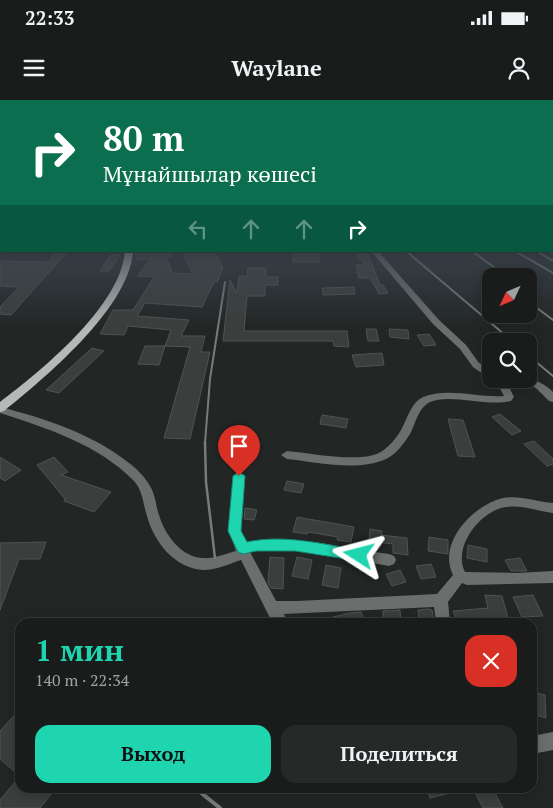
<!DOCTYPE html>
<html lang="ru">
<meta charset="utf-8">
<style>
:root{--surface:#1a1c1c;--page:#272929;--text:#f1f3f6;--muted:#9fa1a3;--line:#383a3b;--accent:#1ed5b0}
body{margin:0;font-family:"PT Serif",serif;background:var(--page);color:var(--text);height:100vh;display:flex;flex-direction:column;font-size:19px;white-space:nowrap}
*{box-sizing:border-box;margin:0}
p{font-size:16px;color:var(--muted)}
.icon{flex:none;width:28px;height:28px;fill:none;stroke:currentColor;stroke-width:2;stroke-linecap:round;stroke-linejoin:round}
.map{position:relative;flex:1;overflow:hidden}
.details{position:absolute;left:15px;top:518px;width:522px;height:175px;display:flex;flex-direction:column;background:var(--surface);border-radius:15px;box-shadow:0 2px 12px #0003,0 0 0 1px var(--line)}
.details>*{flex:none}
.top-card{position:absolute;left:0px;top:0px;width:554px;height:152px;box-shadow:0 2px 12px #0003,0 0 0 1px var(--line);background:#0b6e4f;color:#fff;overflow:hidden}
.needle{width:32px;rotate:226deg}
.fabs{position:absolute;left:482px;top:168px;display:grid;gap:10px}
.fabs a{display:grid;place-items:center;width:55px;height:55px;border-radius:10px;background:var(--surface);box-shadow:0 2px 12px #0003,0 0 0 1px var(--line);font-size:25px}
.pin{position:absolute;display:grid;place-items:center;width:42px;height:42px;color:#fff;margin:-51px -21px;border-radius:50% 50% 50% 0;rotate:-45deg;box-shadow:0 0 5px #0007}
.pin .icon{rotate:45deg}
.me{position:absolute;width:55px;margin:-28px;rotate:279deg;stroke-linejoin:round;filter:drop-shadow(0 0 4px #0008)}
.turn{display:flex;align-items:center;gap:18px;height:105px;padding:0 20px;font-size:22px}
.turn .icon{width:65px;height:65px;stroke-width:2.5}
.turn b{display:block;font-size:35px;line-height:42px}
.lanes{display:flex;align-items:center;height:48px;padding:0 20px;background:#0003;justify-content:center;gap:25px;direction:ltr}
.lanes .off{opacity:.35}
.round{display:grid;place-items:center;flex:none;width:52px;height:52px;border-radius:15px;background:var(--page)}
.overview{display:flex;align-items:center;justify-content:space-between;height:85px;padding:0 20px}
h1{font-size:30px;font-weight:800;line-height:38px;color:var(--accent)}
.cta{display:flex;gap:10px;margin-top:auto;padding:10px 20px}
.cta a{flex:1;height:58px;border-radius:15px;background:var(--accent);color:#111;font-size:20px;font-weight:800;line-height:58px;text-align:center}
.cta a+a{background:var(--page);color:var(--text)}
.status{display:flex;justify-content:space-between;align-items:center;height:35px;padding:0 25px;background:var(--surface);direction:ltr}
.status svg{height:14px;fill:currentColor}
header{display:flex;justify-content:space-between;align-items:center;height:65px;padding:0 20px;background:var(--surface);font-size:22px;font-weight:800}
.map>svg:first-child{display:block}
</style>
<div class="status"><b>22:33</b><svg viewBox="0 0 49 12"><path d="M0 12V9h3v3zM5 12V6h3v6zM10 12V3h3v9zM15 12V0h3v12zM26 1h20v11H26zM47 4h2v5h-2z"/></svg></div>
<header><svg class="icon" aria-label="menu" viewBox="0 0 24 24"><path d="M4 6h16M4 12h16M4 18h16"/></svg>Waylane<svg class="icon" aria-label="person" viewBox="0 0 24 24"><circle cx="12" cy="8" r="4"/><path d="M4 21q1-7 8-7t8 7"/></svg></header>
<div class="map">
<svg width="553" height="708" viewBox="0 0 553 708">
<rect width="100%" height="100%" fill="#222625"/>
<g fill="#3a3e3c" stroke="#4f5352">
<polygon points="57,151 68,151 11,215 0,214 0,207 19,187 0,186 0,161 48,162"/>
<polygon points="140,151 172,151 172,156 166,156 172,173 193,174 182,151 214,151 223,168 217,182 214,182 202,207 145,203 137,216 189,220 181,236 205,236 201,252 210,252 190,339 164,338 190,247 165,246 171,230 128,226 124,235 100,234 113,210 133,210 154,177 138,176 151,158 137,160 135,153"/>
<rect x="293" y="151" width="26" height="11"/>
<polygon points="368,154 380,185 383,185 388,193 379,194 370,178 359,178 356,165 365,165 356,155"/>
<polygon points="111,155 120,155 109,171 100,171"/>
<polygon points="248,168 266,168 266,177 278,177 278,185 265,185 265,196 247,196 244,231 347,231 349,247 334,246 333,241 223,241 230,180 237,193 239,176 247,176"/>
<polygon points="354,187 355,194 323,195 322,188"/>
<polygon points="366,229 376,229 379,241 368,241"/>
<polygon points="389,229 408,230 409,239 390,237"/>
<polygon points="429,234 436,245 424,246 417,235"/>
<polygon points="145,246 165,246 159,265 138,264"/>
<polygon points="92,248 104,251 59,293 46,290"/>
<polygon points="382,253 384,265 356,267 352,255"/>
<polygon points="500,314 521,331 512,335 492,317"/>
<polygon points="322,315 348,319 346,328 320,324"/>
<polygon points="448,319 463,320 475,357 458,356"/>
<polygon points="534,341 553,359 553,364 547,366 524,344"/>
<polygon points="0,357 21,370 5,381 0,378"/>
<polygon points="54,357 68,372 61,375 111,392 94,412 64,401 65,399 37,365"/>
<polygon points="287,381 304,384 301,393 284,390"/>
<polygon points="245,408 257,410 254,420 244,419"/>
<polygon points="297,417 354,427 351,442 337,440 338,437 308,432 307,434 293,432"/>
<polygon points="370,429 382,431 381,435 407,438 408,455 393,453 393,444 369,441"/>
<polygon points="429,437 448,440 448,454 428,451"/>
<polygon points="46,442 40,459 19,459 0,510 0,443"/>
<polygon points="468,445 487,449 487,462 467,458"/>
<polygon points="270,457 284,458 283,489 271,488 268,482"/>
<polygon points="297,457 312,460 308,479 292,476"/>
<polygon points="520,458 527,471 511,471 505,460"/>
<polygon points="431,464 436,477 421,479 416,466"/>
<polygon points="326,465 341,468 338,488 322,485"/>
<polygon points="400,470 406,482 392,486 386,474"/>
<polygon points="485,495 502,496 509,522 457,522 453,511 488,508"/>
<polygon points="533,495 543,516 522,517 513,497"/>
<polygon points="428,509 432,510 434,522 419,522 418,510"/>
<polygon points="400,510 401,522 383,521 383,511"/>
<polygon points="361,512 365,522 322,522 322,520 349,513"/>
<polygon points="532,592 545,595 546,618 532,614"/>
<polygon points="20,609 20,676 0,659 0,631"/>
<polygon points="20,676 20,688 56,688 40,708 0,708 0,700"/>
<polygon points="427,688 462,688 462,690 430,698"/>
<polygon points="481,688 492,688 503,708 483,708 474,690"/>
</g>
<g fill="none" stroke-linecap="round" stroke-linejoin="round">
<g fill="#6c6e6e" fill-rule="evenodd">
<polygon points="371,151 378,151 439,220 466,245 479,263 491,269 491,275 480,272 473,267 460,249 433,224"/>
<path d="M529 278C538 281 546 285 553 292V302L549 301 536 288 516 279Z"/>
<path d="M495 279H505L514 297 511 301C487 307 450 293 430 302 418 308 416 323 410 334 404 343 397 354 386 359 357 372 317 362 287 359L281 355 287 351C310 353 358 363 379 353 388 348 397 338 402 328 408 317 411 303 423 297 448 287 478 298 504 296Z"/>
<path d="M0 307C44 318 93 334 129 363 137 369 145 377 150 386 156 396 156 408 160 418 166 436 182 457 202 458 214 459 225 454 236 451L229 431 233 377 235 374H243L245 377 241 431 246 442C294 435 341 447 389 454L394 456 396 460 394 464 389 466C343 458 297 445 250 452L276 501H297L437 494 453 475C437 443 473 405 503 398 519 395 537 402 553 403V413C538 411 522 405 506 407 481 410 452 447 465 472L517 473 553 471V483L467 485 462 483 448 502 450 522H436L434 507 284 514 287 522H272L241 460C229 464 216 470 204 470 175 469 154 442 147 416 143 404 143 391 134 381 99 345 47 328 0 313Z"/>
<polygon points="553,632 553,650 532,654 532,636"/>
</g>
<path fill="#b5b9b7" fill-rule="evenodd" d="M125 151H133C130 207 45 278 4 311L0 312V302C41 271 121 206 125 151Z"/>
<g stroke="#787b7a" stroke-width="2">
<polyline points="406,151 512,241"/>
<polyline points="472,151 506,176"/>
<polyline points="515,151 553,173"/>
<polyline points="536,151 553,161"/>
<polyline points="529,202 553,220"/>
<polyline points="529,256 553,276"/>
<polyline points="205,343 210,279 225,182"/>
</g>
<polyline stroke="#787b7a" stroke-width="2.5" points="205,342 206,382 215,458"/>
<polyline stroke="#787b7a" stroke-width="4" points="195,688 220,708"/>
</g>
<linearGradient id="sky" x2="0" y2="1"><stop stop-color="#131514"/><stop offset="0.57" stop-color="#3e4751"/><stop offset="1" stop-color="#3e4751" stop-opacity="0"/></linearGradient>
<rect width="553" height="229" fill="url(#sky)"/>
<path fill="#1ed5b0" stroke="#148a72" d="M239 372 245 376 241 431 247 442C283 434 322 444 359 450L364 451 366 455 364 459 359 461 295 451H256L243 454 238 452 228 431 233 376Z"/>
</svg>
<div class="fabs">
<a><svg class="needle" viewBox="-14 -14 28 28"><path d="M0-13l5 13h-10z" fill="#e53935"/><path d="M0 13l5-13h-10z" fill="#9fa1a3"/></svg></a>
<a><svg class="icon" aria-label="search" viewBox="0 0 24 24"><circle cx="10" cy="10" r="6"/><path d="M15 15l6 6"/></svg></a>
</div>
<div class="pin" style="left:239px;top:376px;background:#d93025"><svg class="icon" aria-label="arrive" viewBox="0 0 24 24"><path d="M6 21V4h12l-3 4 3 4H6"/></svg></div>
<svg class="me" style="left:359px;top:455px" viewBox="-20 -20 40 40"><path d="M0-17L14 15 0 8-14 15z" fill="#1ed5b0" stroke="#fff" stroke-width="4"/></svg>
<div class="top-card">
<div class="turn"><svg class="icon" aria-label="right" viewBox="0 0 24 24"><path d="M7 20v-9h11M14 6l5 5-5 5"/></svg><div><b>80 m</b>Мұнайшылар көшесі</div></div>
<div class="lanes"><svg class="icon off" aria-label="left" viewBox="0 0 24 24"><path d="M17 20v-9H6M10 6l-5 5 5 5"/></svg><svg class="icon off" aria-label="ahead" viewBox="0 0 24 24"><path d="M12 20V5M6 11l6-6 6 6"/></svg><svg class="icon off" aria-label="ahead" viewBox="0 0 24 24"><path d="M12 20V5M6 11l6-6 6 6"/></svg><svg class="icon" aria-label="right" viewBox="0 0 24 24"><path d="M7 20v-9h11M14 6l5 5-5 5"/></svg></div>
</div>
<section class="details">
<div class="overview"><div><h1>1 мин</h1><p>140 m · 22:34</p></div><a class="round" style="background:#d93025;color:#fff"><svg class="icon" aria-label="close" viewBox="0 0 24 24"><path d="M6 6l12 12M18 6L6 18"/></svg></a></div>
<div class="cta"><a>Выход</a><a>Поделиться</a></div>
</section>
</div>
